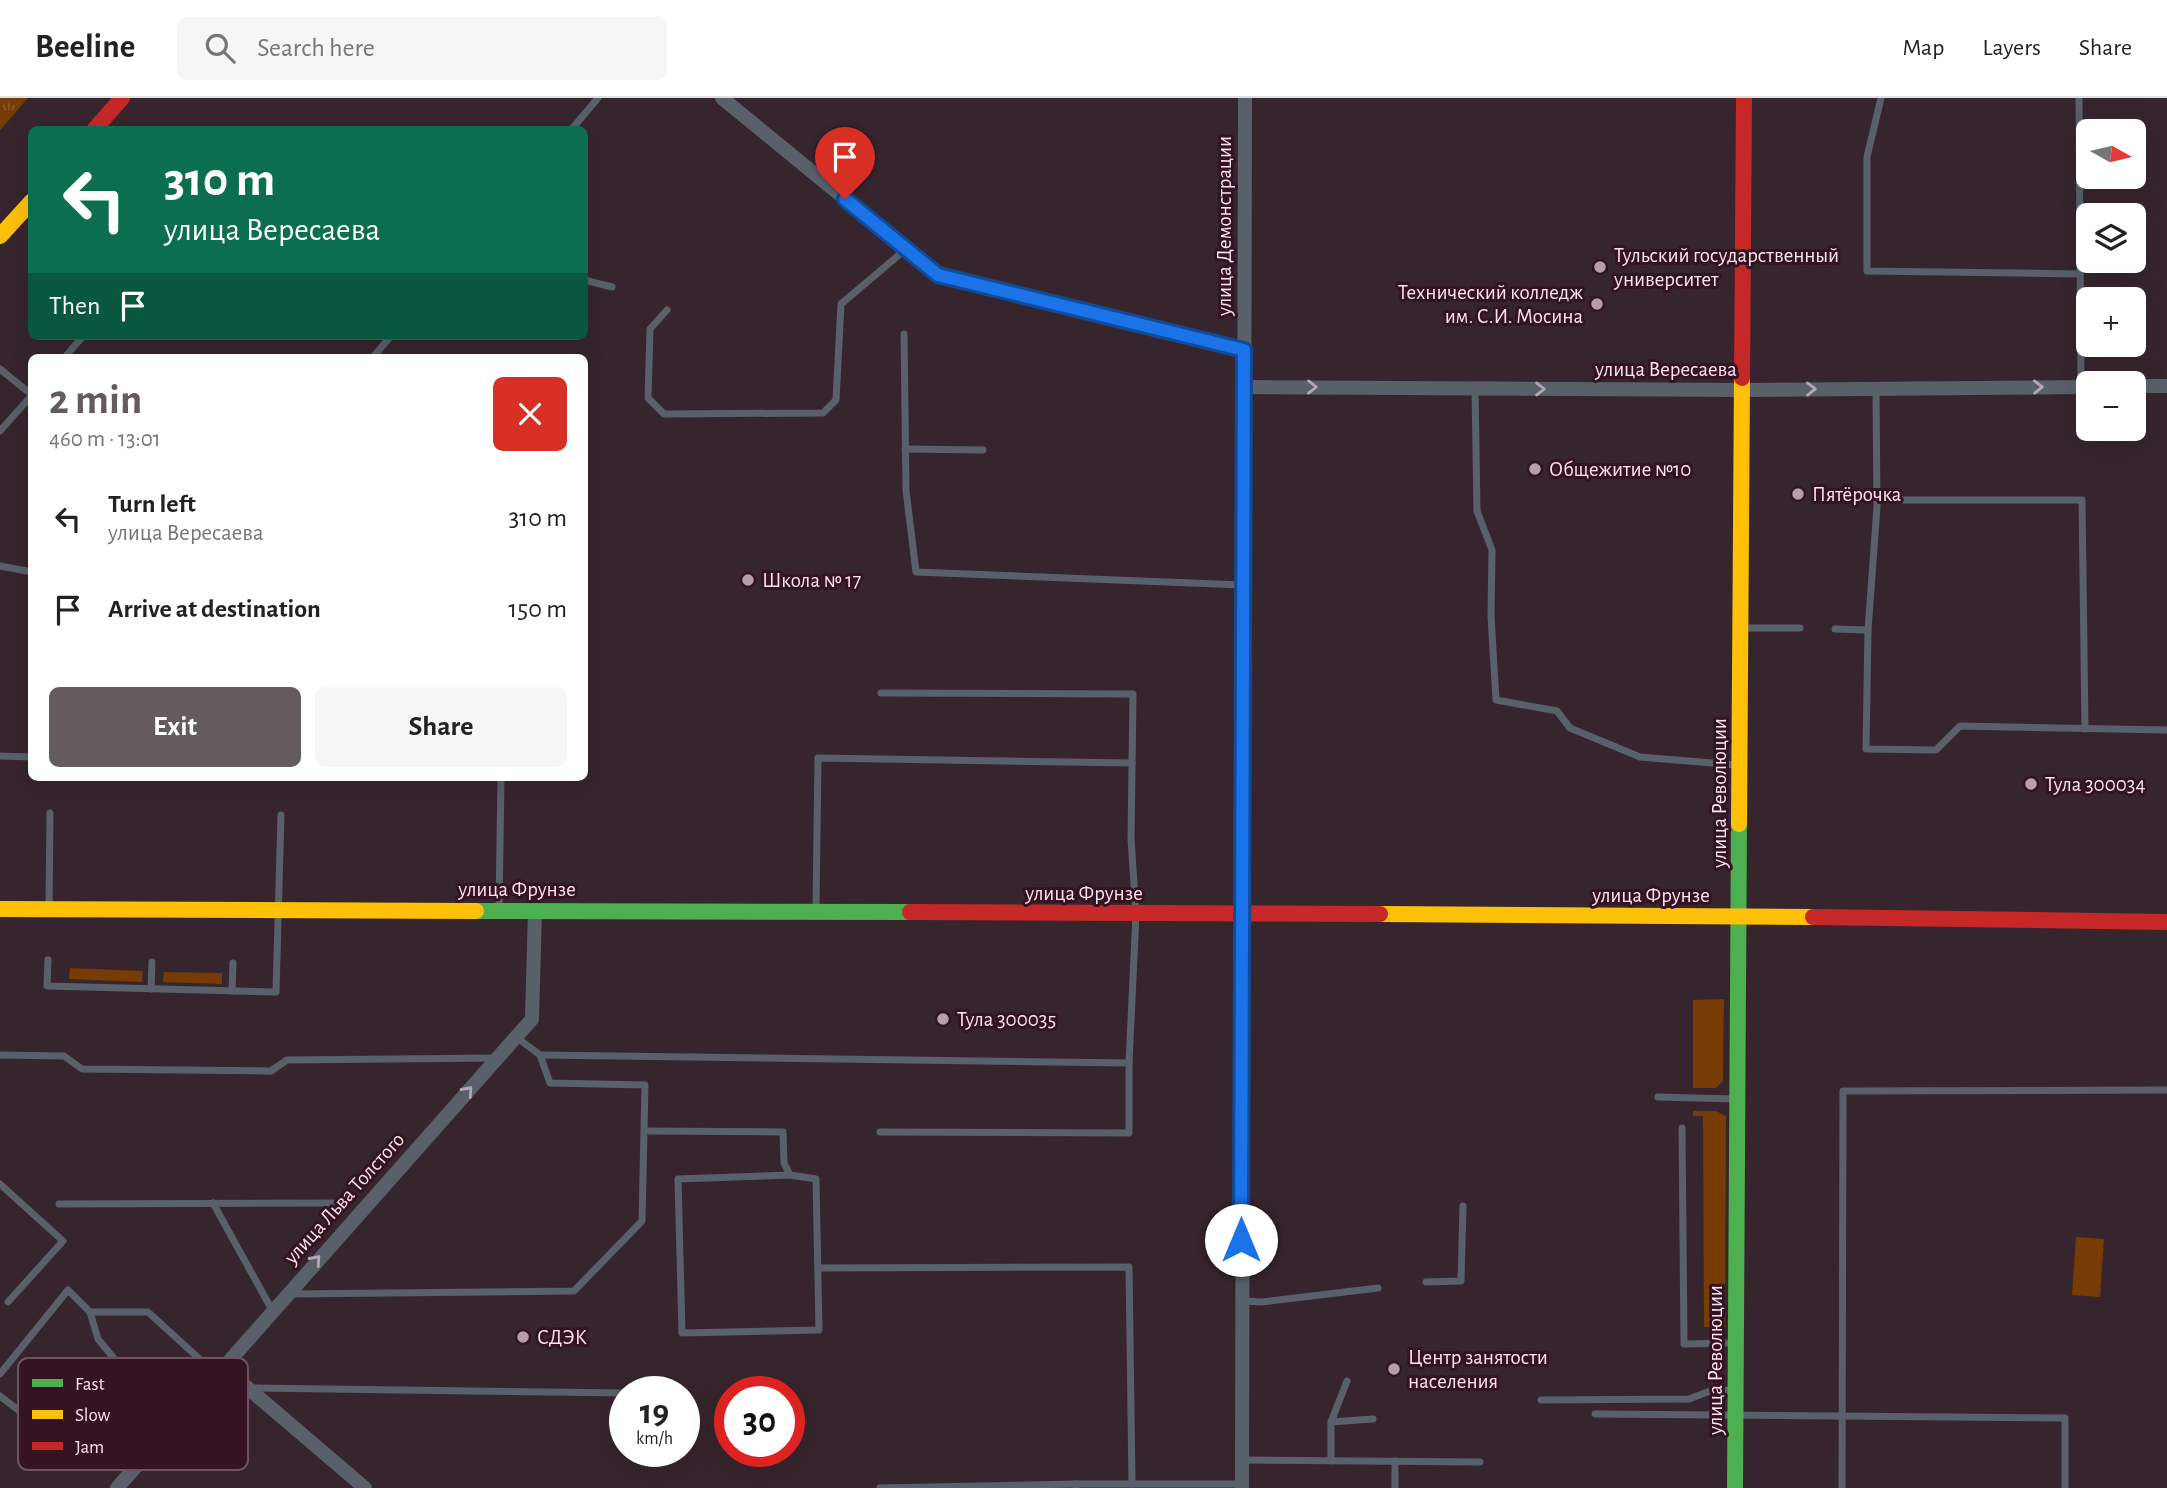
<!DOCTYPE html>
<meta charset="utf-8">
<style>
:root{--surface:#fff;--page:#f6f6f6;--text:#222;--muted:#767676;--line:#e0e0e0;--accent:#655b5e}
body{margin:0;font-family:"Alegreya Sans",sans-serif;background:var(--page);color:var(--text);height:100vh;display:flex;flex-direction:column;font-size:26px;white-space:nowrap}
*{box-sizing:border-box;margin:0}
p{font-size:23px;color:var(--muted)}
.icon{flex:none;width:38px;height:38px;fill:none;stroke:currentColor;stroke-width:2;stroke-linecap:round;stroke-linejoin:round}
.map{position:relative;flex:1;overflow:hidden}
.drawer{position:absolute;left:28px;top:256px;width:560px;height:427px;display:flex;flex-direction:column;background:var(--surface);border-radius:10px;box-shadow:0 7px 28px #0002}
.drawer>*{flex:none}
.guide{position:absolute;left:28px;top:28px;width:560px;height:214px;border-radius:10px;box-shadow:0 7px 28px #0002;background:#0b6e4f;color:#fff;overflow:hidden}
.needle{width:46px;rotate:98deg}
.fabs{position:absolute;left:2076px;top:21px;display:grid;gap:14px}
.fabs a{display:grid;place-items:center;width:70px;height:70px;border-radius:10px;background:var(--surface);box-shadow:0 7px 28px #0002;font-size:35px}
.speed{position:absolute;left:609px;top:1278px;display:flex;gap:14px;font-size:35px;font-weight:700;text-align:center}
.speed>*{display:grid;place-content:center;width:91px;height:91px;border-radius:50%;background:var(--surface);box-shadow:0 7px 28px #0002;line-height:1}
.speed small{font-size:18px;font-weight:400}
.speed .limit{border:10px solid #d22;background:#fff;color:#111}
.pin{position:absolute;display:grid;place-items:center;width:60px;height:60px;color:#fff;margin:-72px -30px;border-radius:50% 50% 50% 0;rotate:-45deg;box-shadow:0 0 7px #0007}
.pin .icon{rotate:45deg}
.me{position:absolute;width:77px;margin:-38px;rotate:0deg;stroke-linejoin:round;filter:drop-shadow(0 0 5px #0008)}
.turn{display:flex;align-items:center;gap:24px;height:147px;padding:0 21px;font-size:32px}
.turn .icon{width:91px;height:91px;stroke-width:2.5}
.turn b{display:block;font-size:49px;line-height:60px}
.then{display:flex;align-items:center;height:66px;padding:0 21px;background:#0003;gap:14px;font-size:26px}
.round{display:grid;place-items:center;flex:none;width:74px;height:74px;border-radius:10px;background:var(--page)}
.headline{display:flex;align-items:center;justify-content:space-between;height:119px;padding:0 21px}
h1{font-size:42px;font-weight:700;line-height:52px;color:var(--accent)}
.primary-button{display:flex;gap:14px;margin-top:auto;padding:14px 21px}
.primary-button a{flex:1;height:80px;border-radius:10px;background:var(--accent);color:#fff;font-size:28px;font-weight:700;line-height:80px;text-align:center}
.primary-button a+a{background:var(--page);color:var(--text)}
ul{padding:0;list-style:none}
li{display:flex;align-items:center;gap:21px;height:91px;padding:0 21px}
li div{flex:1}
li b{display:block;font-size:26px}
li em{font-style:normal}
header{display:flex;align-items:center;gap:42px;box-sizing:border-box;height:98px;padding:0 35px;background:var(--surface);border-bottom:2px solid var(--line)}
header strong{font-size:33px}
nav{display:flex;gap:38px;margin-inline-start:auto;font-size:24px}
.search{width:490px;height:63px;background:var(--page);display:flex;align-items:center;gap:18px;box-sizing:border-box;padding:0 24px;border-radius:10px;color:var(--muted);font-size:26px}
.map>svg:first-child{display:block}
</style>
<header>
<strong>Beeline</strong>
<div class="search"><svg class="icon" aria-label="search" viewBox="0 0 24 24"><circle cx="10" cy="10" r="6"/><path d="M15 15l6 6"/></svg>Search here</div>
<nav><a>Map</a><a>Layers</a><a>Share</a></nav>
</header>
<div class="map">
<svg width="2167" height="1390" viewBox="0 0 2167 1390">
<defs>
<pattern id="park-tufts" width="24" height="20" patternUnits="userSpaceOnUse" patternTransform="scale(1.75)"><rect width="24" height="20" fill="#773b06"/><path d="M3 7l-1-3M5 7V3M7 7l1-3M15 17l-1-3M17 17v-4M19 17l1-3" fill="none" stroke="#8b572a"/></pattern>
</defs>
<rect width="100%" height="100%" fill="#37252d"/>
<g fill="#773b06">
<polygon points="70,870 143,873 142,884 69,881"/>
<polygon points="164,874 222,875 222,886 163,884"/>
<polygon points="1724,901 1723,983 1716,990 1693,990 1693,902"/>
<polygon points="1693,1013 1716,1013 1726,1018 1725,1229 1704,1229 1703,1018 1693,1018"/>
<polygon points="2076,1139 2104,1141 2100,1199 2072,1197"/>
</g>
<polygon fill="url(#park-tufts)" points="0,0 28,0 0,32"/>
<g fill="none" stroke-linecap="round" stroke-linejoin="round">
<g stroke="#58616a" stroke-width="7">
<polyline points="1881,0 1867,59 1867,173 2080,176"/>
<polyline points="2079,0 2081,289"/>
<polyline points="571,32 598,0"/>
<polyline points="584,182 612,189"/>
<polyline points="667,212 650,231 648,300 664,316 823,315 836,302 841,206 906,151"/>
<polyline points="904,236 906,392 916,474 1242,487"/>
<polyline points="65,259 83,238"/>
<polyline points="373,259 391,238"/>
<polyline points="0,271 32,297"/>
<polyline points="1475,290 1477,413 1492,452 1491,518 1496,602 1557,613 1570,630 1640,659 1736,667"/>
<polyline points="1876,291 1877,409 1868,532 1866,651 1936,652 1960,628 2167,632"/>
<polyline points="0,333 32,297"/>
<polyline points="905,351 983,352"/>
<polyline points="1877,402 2082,402 2085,631"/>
<polyline points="0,468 32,474"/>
<polyline points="1742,530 1800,530"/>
<polyline points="1835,531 1868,532"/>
<polyline points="0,658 32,659"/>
<polyline points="49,809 50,715"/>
<polyline points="816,810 818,660 1132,665"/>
<polyline points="499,811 501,679"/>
<polyline points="48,862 47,888 276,894 281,717"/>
<polyline points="151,891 152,864"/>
<polyline points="232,893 233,865"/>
<polyline points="0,957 64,958 82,971 271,973 287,962 496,960"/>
<polyline points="540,957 1129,965 1136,816 1131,741 1133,596 881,595"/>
<polyline points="1658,999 1734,1001"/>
<polyline points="1682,1030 1684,1246 1732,1245"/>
<polyline points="645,1033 783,1034 784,1065 790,1077 816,1081 819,1232 682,1235 678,1081 790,1077"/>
<polyline points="880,1034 1129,1035 1129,965"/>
<polyline points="0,1086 63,1143 8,1204"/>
<polyline points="213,1105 272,1212"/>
<polyline points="59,1106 342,1105"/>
<polyline points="818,1170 1129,1169 1132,1386"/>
<polyline points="1426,1184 1461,1183 1463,1108"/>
<polyline points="290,1196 574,1193 642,1123 645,987 550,985 540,957 516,939"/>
<polyline points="1242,1203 1262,1204 1378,1190"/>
<polyline points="90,1214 148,1214 216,1276"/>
<polyline points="0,1276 68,1192 90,1214 98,1241 126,1275 64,1347 0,1298"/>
<polyline points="251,1290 625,1295"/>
<polyline points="1541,1302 1689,1301 1710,1293 1732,1292"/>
<polyline points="1595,1316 2065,1320 2065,1390"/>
<polyline points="1331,1324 1347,1283"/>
<polyline points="1242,1362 1480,1364"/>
<polyline points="1331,1363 1331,1324 1373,1321"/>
<polyline points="1076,1389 1076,1386 1242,1386"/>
<polyline points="880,1390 1076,1386"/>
<polyline points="1395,1390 1395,1363"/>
<polyline points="1842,1390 1843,993 2167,992"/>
</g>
<g stroke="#58616a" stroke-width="14">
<polyline points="722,0 938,177 1244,252"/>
<polyline points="2133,288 2167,288"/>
<polyline points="1244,289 1742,292 2088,289"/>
<polyline points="222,1268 365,1390"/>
<polyline points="117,1390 532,921 535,812"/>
<polyline points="1242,1390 1245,0"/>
</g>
<g stroke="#4caf50" stroke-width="16">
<polyline points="476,813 910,814"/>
<polyline points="1735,1390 1739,726"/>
</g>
<g stroke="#ffc107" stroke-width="16">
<polyline points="0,138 32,103"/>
<polyline points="1739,726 1742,280"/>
<polyline points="0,811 476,813"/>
<polyline points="1380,816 1813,819"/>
</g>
<g stroke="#c62828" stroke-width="16">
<polyline points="94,32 122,0"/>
<polyline points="1742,280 1744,0"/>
<polyline points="910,814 1380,816"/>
<polyline points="1813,819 2167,824"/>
</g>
</g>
<defs><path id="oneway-chevron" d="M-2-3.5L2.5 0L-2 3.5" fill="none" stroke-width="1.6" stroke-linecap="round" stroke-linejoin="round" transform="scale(1.75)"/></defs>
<g stroke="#b2a8b1">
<use href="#oneway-chevron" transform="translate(1312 289)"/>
<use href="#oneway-chevron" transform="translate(2038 289) rotate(-1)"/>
<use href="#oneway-chevron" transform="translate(1540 291)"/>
<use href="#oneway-chevron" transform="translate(1811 291) rotate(-1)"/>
<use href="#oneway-chevron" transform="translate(468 993) rotate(-48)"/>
<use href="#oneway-chevron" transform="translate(316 1162) rotate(-48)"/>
</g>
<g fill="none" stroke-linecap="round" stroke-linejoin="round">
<defs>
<polyline id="route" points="845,101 938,177 1244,252 1241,1142"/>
</defs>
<use href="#route" stroke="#114b97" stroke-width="18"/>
<use href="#route" stroke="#1a73e8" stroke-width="12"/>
</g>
<g fill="#b6a0a8" stroke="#341322" stroke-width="2.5">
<circle cx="1600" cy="169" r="7"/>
<circle cx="1597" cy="206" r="7"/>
<circle cx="1535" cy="371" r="7"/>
<circle cx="1798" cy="396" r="7"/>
<circle cx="748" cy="482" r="7"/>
<circle cx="2031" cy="686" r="7"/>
<circle cx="943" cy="921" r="7"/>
<circle cx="523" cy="1239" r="7"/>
<circle cx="1394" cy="1271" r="7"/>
</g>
<g text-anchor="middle" stroke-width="6" stroke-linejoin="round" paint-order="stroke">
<g font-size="21" fill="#fbe3eb" stroke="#341322">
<text transform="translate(1224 128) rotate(-90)" y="7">улица Демонстрации</text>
<text x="1666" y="278">улица Вересаева</text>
<text transform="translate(1719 695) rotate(-90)" y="7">улица Революции</text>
<text x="517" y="798">улица Фрунзе</text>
<text x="1084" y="802">улица Фрунзе</text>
<text x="1651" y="804">улица Фрунзе</text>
<text transform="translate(344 1100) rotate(-48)" y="7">улица Льва Толстого</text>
<text transform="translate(1715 1262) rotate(-90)" y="7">улица Революции</text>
</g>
<g font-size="21" fill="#fbe3eb" stroke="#341322" text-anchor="start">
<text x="1614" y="164">Тульский государственный<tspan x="1614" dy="24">университет</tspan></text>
<text x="1583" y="201" text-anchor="end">Технический колледж<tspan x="1583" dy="24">им. С.И. Мосина</tspan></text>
<text x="1549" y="378">Общежитие №10</text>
<text x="1812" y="403">Пятёрочка</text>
<text x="762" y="489">Школа № 17</text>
<text x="2045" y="693">Тула 300034</text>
<text x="957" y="928">Тула 300035</text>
<text x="537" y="1246">СДЭК</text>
<text x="1408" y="1266">Центр занятости<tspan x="1408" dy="24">населения</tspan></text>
</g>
</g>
<rect x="18" y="1260" width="230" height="112" rx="10" fill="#341322" stroke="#70515e" stroke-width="2"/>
<rect x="32" y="1281" width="31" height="8" fill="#4caf50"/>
<rect x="32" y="1312" width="31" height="9" fill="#ffc107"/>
<rect x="32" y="1344" width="31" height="8" fill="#c62828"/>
<g font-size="19" fill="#fbe3eb">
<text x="75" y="1292">Fast</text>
<text x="75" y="1323">Slow</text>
<text x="75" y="1355">Jam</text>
</g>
</svg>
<div class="fabs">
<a><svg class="needle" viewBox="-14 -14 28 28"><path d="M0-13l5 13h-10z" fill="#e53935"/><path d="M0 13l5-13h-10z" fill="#767676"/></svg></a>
<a><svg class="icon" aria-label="layers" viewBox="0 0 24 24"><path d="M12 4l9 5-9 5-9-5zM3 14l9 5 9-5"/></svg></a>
<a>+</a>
<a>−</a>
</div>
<div class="speed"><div>19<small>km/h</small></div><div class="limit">30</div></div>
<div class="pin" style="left:845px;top:101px;background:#d93025"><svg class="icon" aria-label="arrive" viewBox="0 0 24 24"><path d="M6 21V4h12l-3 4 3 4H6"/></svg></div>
<svg class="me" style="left:1241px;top:1142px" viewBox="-20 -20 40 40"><circle r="19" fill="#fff"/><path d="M0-13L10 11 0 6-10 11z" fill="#1a73e8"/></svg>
<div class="guide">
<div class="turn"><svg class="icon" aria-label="left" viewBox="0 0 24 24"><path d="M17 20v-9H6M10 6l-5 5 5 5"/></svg><div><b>310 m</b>улица Вересаева</div></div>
<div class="then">Then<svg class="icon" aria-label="arrive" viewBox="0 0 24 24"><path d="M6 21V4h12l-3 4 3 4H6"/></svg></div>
</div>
<section class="drawer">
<div class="headline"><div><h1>2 min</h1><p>460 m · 13:01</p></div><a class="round" style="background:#d93025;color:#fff"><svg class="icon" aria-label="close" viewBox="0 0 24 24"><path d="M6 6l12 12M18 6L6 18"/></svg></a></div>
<ul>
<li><svg class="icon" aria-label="left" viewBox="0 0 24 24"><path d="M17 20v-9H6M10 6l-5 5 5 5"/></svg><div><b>Turn left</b><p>улица Вересаева</p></div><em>310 m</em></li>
<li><svg class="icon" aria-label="arrive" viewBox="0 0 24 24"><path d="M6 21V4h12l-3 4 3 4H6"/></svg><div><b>Arrive at destination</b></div><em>150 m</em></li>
</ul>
<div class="primary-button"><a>Exit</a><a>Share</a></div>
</section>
</div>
